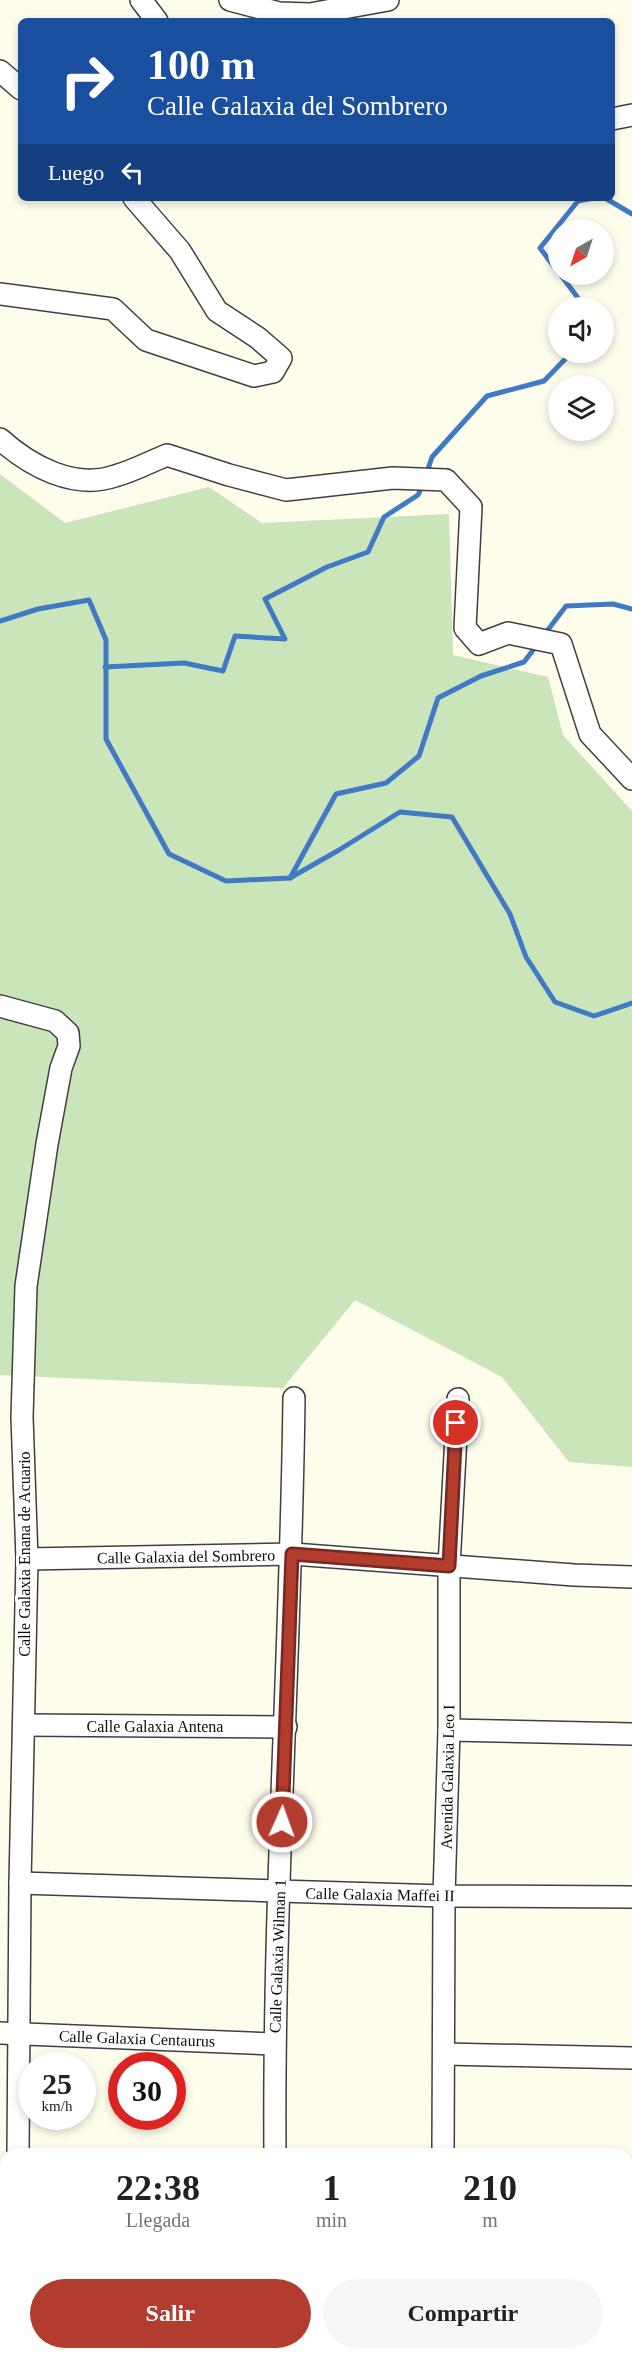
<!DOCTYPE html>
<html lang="es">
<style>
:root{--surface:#fff;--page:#f6f6f6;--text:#202124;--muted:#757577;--accent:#b23d2e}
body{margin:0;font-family:"Times New Roman",serif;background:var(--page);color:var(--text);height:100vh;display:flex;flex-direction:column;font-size:22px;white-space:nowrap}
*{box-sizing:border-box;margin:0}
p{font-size:20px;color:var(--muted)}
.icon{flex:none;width:33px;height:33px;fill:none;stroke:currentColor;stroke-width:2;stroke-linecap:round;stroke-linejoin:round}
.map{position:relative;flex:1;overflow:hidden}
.panel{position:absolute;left:0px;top:2148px;width:633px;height:212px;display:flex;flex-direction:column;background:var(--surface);border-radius:18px 18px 0 0;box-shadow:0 3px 9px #0003}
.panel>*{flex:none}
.hud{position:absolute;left:18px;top:18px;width:597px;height:183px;border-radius:9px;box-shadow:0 3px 9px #0003;background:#1a4fa0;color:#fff;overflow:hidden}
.needle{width:39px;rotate:219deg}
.tools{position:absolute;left:548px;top:219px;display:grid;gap:12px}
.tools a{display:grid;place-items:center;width:66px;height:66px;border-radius:50%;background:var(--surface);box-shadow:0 3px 9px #0003;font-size:30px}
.speed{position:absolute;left:18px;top:2052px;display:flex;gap:12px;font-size:30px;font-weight:700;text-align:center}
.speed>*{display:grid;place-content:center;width:78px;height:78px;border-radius:50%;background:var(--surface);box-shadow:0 3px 9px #0003;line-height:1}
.speed small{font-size:15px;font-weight:400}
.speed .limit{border:9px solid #d22;background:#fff;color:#111}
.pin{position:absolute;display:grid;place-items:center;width:51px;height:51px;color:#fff;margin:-26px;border:3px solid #fff;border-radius:50%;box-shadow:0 2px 6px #0007}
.me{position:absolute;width:66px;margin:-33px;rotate:2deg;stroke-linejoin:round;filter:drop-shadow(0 0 4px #0008)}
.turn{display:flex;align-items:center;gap:21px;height:126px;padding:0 30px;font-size:27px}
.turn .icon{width:78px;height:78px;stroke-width:2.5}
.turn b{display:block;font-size:42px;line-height:51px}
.then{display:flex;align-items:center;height:57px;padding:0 30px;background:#0003;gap:12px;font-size:22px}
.eta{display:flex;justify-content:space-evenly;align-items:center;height:102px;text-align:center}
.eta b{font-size:36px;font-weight:600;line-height:42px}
.action{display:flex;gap:12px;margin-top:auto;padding:12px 30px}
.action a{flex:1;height:69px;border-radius:36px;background:var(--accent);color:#fff;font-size:24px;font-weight:600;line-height:69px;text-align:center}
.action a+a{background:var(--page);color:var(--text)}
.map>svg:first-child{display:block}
</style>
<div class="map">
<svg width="632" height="2359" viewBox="0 0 632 2359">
<rect width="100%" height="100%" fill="#fefdec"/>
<polygon fill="#c9e5b9" points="0,474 65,523 209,487 262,523 449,514 453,655 548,677 563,735 632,811 632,1467 569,1462 502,1377 355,1300 283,1388 0,1375"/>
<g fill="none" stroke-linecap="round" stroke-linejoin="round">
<g stroke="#417ac4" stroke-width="5">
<polyline points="605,198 632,214"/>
<polyline points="558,272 540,248 578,201 594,198"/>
<polyline points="560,274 578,298 580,308"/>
<polyline points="428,469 432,457 487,396 544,381 572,352"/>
<polyline points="0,621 38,609 89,600 106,640 106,739 169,854 226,881 290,878 339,850 400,812 452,817 510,914 526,957 555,1002 594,1016 632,1003"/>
<polyline points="544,635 566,606 613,604 632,609"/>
<polyline points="105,667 184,663 223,671 235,636 285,639 265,599 327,567 368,552 384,517 418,495 421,489"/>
<polyline points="290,878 336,794 386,783 419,756 438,698 481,676 524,662 537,645"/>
</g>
<defs>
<g id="minor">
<polyline points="141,0 157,21"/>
<polyline points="230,0 279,13 310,14 388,0"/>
<polyline points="0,71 21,89"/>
<polyline points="612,119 632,115"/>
<polyline points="0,294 113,309 146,340 254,376 273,372 281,358 258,338 217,311 180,251 134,198"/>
<path d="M0 439C30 466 74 490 115 476 133 471 150 462 167 455L229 475 286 490 393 478 446 480 471 507 465 628 479 644 508 633 561 644 590 734 632 779"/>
<polyline points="0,1006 55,1021 68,1033 69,1046 61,1068 47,1144 26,1286 22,1417 27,1559 20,1883 18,2154"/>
<polyline points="27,1559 293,1554 574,1575 632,1577"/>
<polyline points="24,1725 286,1727"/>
<polyline points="449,1730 632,1734"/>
<polyline points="20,1883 444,1896 632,1897"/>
<polyline points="0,2033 274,2044"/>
<polyline points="445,2054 632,2058"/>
<path d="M275 2154C273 1902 291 1650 294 1398"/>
<polyline points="443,2154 444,1896 449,1730 449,1566 458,1399"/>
<polyline points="627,2221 632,2221"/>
<polyline points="627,2248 632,2248"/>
<polyline points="445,2354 446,2359"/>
<polyline points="13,2359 13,2354"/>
<polyline points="274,2359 274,2354"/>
</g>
</defs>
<use href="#minor" stroke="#3f3f3f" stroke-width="24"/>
<use href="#minor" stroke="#fff" stroke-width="21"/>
</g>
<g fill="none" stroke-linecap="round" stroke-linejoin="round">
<defs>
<polyline id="route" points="282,1822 292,1554 449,1566 456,1423"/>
</defs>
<use href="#route" stroke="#74281e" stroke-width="15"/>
<use href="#route" stroke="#b23d2e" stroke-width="10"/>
</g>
<g text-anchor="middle" stroke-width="6" stroke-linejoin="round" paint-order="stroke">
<g font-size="16" fill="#0c0c0c" stroke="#fff">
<text transform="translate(24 1554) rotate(-90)" y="6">Calle Galaxia Enana de Acuario</text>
<text transform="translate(186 1556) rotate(-1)" y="6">Calle Galaxia del Sombrero</text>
<text x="155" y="1732">Calle Galaxia Antena</text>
<text transform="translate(447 1777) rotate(-89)" y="6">Avenida Galaxia Leo I</text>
<text transform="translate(380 1894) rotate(1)" y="6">Calle Galaxia Maffei II</text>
<text transform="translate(277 1956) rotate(-88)" y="6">Calle Galaxia Wilman 1</text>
<text transform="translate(137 2038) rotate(2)" y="6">Calle Galaxia Centaurus</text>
</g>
</g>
</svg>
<div class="tools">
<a><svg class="needle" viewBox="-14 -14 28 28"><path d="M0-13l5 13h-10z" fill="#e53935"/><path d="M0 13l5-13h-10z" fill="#757577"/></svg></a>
<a><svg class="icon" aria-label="sound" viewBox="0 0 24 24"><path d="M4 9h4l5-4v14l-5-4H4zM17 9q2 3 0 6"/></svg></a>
<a><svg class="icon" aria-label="layers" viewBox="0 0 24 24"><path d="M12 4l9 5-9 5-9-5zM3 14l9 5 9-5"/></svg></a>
</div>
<div class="speed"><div>25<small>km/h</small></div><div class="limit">30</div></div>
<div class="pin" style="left:456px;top:1423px;background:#d93025"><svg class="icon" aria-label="arrive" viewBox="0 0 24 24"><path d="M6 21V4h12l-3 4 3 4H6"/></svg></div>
<svg class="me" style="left:282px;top:1822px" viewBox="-20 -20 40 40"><circle r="17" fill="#b23d2e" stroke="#fff" stroke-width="3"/><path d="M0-11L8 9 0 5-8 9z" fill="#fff"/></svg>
<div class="hud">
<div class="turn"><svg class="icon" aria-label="right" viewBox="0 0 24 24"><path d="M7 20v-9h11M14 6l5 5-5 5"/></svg><div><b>100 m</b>Calle Galaxia del Sombrero</div></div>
<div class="then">Luego<svg class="icon" aria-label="left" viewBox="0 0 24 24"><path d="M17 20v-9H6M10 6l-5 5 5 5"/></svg></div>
</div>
<section class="panel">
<div class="eta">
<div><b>22:38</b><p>Llegada</p></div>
<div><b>1</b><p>min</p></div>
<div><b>210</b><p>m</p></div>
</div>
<div class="action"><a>Salir</a><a>Compartir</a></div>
</section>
</div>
